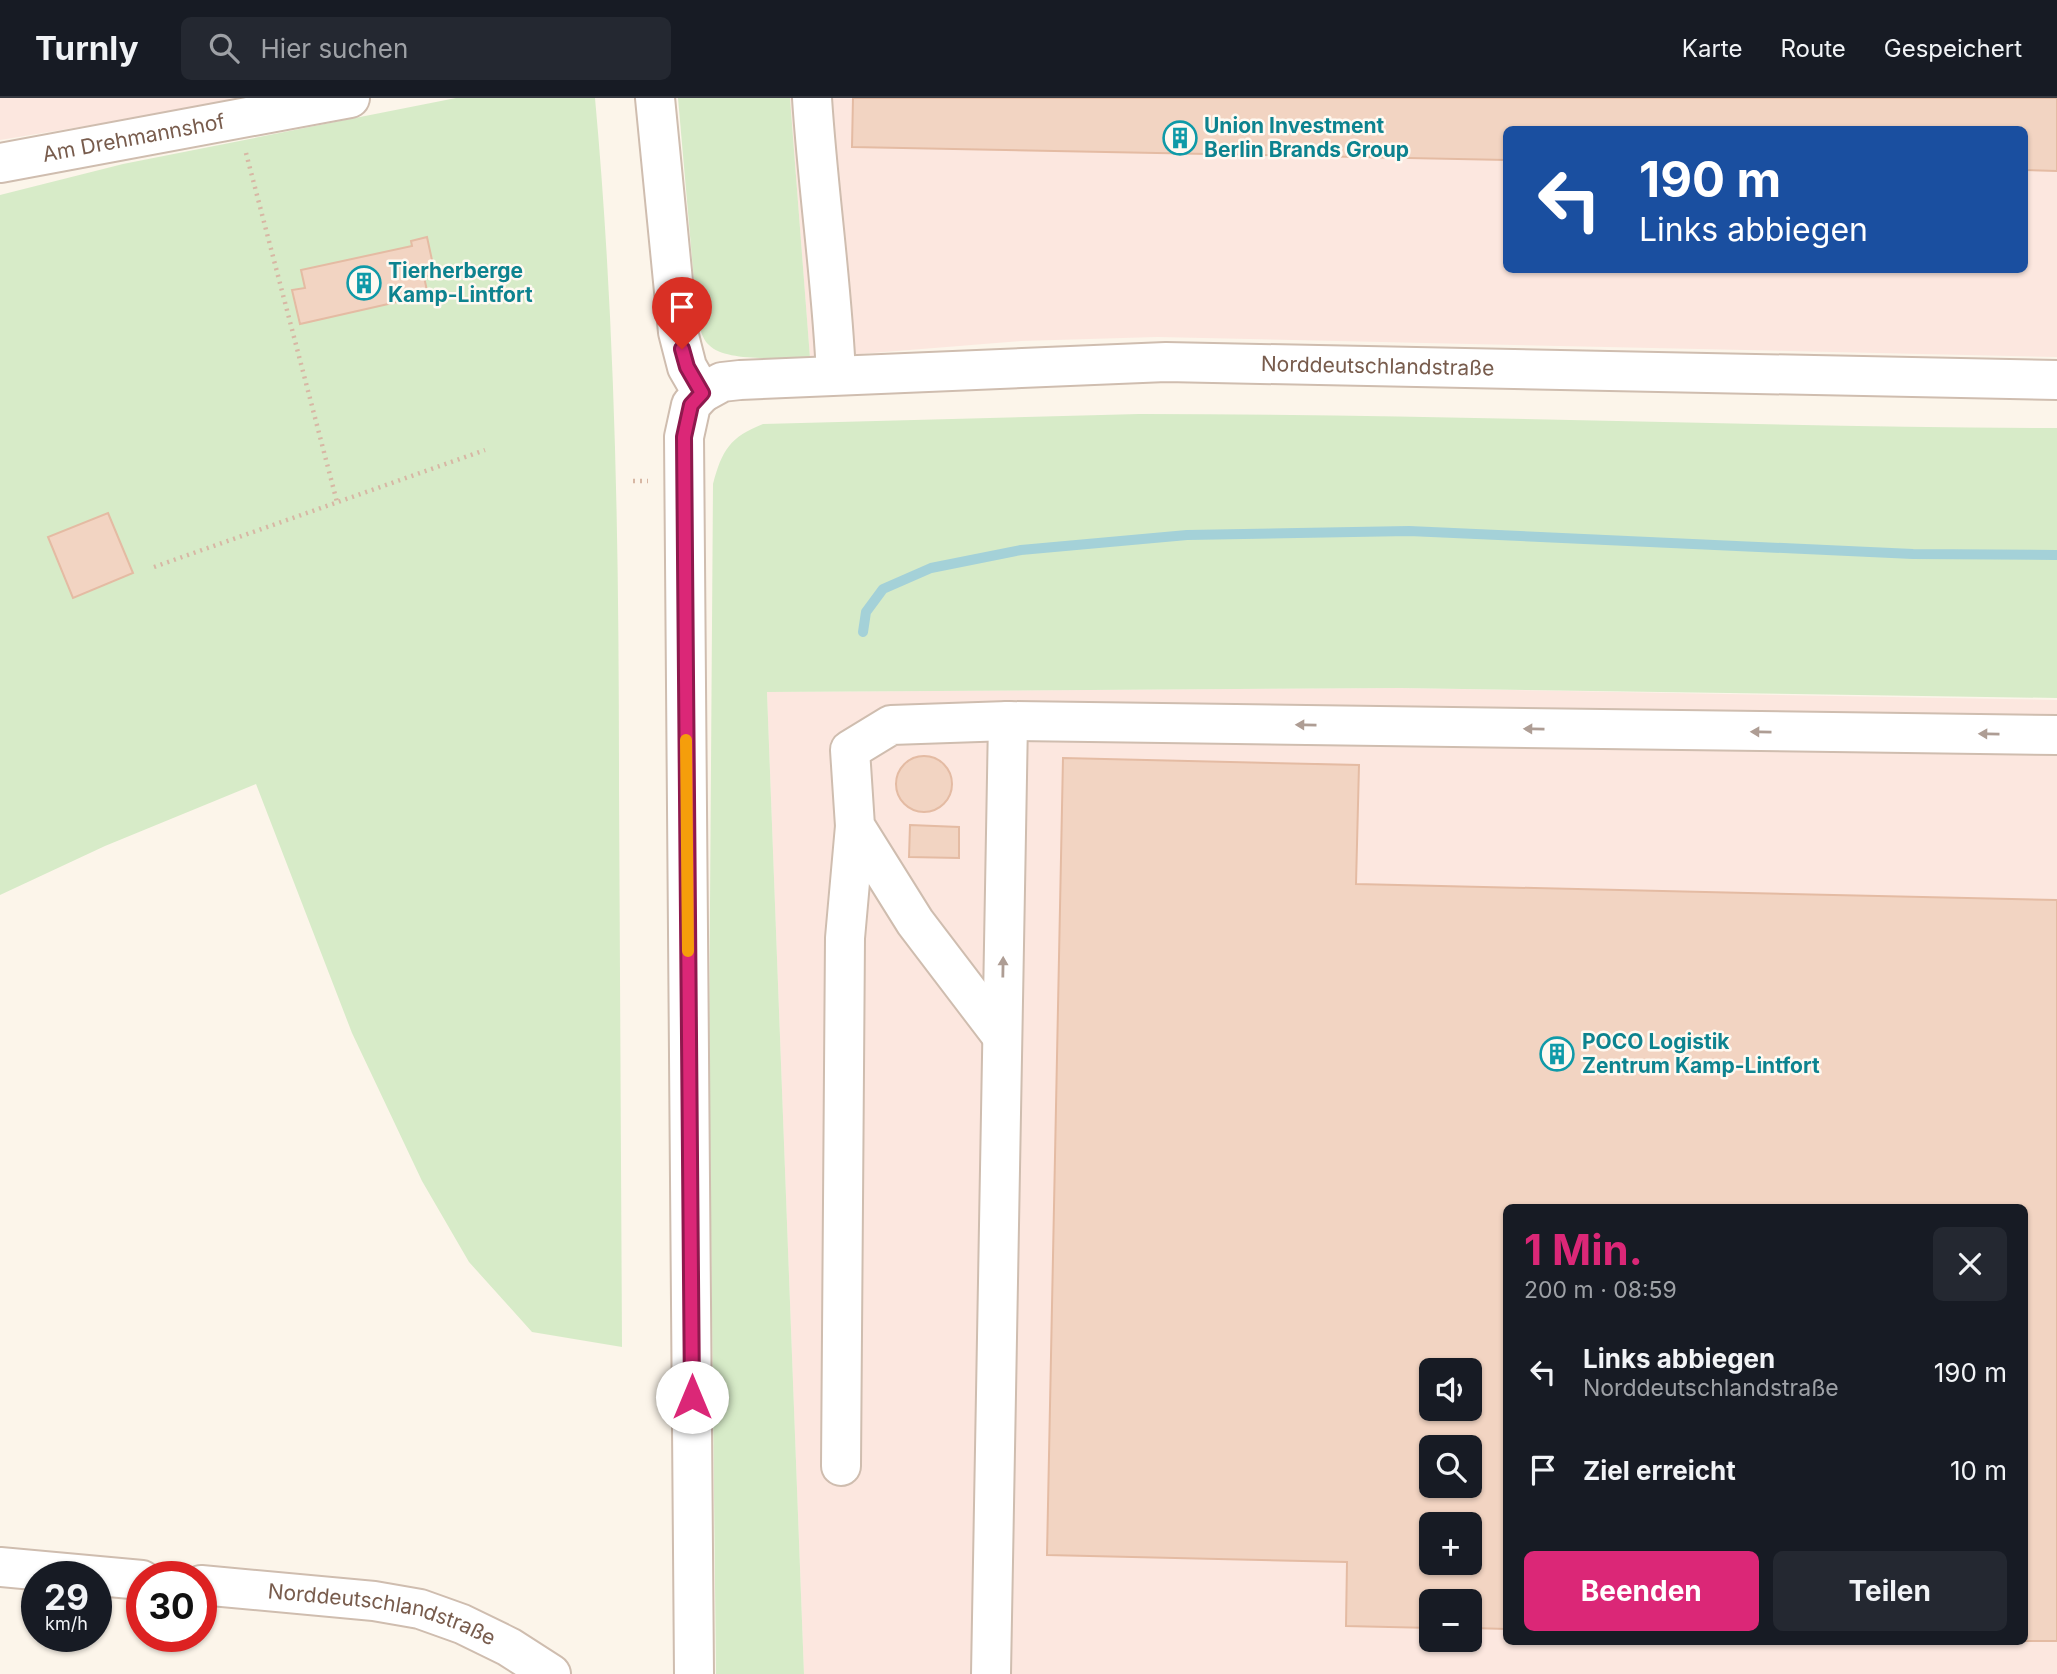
<!DOCTYPE html>
<html lang="de">
<meta charset="utf-8">
<style>
:root{--surface:#171b24;--page:#242831;--text:#f1f3f6;--muted:#9ea1a6;--line:#363941;--accent:#db2777}
body{margin:0;font-family:Inter,sans-serif;background:var(--page);color:var(--text);height:100vh;display:flex;flex-direction:column;font-size:26px;white-space:nowrap}
*{box-sizing:border-box;margin:0}
p{font-size:23px;color:var(--muted)}
.icon{flex:none;width:38px;height:38px;fill:none;stroke:currentColor;stroke-width:2;stroke-linecap:round;stroke-linejoin:round}
.map{position:relative;flex:1;overflow:hidden}
.panel{position:absolute;left:1503px;top:1106px;width:525px;height:441px;display:flex;flex-direction:column;background:var(--surface);border-radius:10px;box-shadow:0 2px 5px #0004}
.panel>*{flex:none}
.guide{position:absolute;left:1503px;top:28px;width:525px;height:147px;border-radius:10px;box-shadow:0 2px 5px #0004;background:#1a4fa0;color:#fff;overflow:hidden}
.fabs{position:absolute;left:1419px;top:1260px;display:grid;gap:14px}
.fabs a{display:grid;place-items:center;width:63px;height:63px;border-radius:10px;background:var(--surface);box-shadow:0 2px 5px #0004;font-size:35px}
.speed{position:absolute;left:21px;top:1463px;display:flex;gap:14px;font-size:35px;font-weight:700;text-align:center}
.speed>*{display:grid;place-content:center;width:91px;height:91px;border-radius:50%;background:var(--surface);box-shadow:0 2px 5px #0004;line-height:1}
.speed small{font-size:18px;font-weight:400}
.speed .limit{border:10px solid #d22;background:#fff;color:#111}
.pin{position:absolute;display:grid;place-items:center;width:60px;height:60px;color:#fff;margin:-72px -30px;border-radius:50% 50% 50% 0;rotate:-45deg;box-shadow:0 0 7px #0007}
.pin .icon{rotate:45deg}
.me{position:absolute;width:77px;margin:-38px;rotate:0deg;stroke-linejoin:round;filter:drop-shadow(0 0 5px #0008)}
.turn{display:flex;align-items:center;gap:24px;height:147px;padding:0 21px;font-size:32px}
.turn .icon{width:91px;height:91px;stroke-width:2.5}
.turn b{display:block;font-size:49px;line-height:60px}
.round{display:grid;place-items:center;flex:none;width:74px;height:74px;border-radius:10px;background:var(--page)}
.head{display:flex;align-items:center;justify-content:space-between;height:119px;padding:0 21px}
h1{font-size:42px;font-weight:700;line-height:52px;color:var(--accent)}
.button{display:flex;gap:14px;margin-top:auto;padding:14px 21px}
.button a{flex:1;height:80px;border-radius:10px;background:var(--accent);color:#fff;font-size:28px;font-weight:700;line-height:80px;text-align:center}
.button a+a{background:var(--page);color:var(--text)}
ul{padding:0;list-style:none}
li{display:flex;align-items:center;gap:21px;height:98px;padding:0 21px}
li div{flex:1}
li b{display:block;font-size:26px}
li em{font-style:normal}
header{display:flex;align-items:center;gap:42px;box-sizing:border-box;height:98px;padding:0 35px;background:var(--surface);border-bottom:2px solid var(--line)}
header strong{font-size:33px}
nav{display:flex;gap:38px;margin-inline-start:auto;font-size:24px}
.search{width:490px;height:63px;background:var(--page);display:flex;align-items:center;gap:18px;box-sizing:border-box;padding:0 24px;border-radius:10px;color:var(--muted);font-size:26px}
.map>svg:first-child{display:block}
</style>
<header>
<strong>Turnly</strong>
<div class="search"><svg class="icon" aria-label="search" viewBox="0 0 24 24"><circle cx="10" cy="10" r="6"/><path d="M15 15l6 6"/></svg>Hier suchen</div>
<nav><a>Karte</a><a>Route</a><a>Gespeichert</a></nav>
</header>
<div class="map">
<svg width="2057" height="1576" viewBox="0 0 2057 1576">
<rect width="100%" height="100%" fill="#fcf5ea"/>
<g fill="#fce7df" fill-rule="evenodd">
<polygon points="0,0 257,0 0,42"/>
<path d="M790 0H2057V259L1157 239 1021 243 810 260ZM1507 32H2025V172H1507Z"/>
<path d="M1399 590 2057 602V1576H804L767 594ZM1507 1110H2025V1544H1507ZM1432 1272H1470V1311H1432ZM1432 1349H1470V1388H1432ZM1432 1426H1470V1465H1432ZM1432 1503H1470V1542H1432Z"/>
</g>
<g fill="#d7ebc8">
<path d="M456 0H595C616 230 619 460 619 690 620 877 621 1063 622 1249L532 1234 469 1164 422 1083 352 935 256 686 105 748 0 797V97L123 66Z"/>
<path d="M678 0H790L810 260C786 259 726 265 709 247 699 238 698 218 696 206Z"/>
<path d="M1139 316C1445 316 1751 329 2057 330V600L1400 590 767 594 804 1576H716L709 947 713 386C722 352 730 339 763 326Z"/>
</g>
<g fill="none" stroke-linecap="round" stroke-linejoin="round">
<polyline stroke="#a4d1d8" stroke-width="10" points="863,534 866,514 883,491 931,470 1021,452 1187,437 1409,433 1913,456 2057,457"/>
</g>
<g fill="#f2d4c2" stroke="#e4bba3" stroke-width="2" fill-rule="evenodd">
<polygon points="853,0 2057,0 2057,73 2025,72 2025,32 1507,32 1507,62 852,49"/>
<polygon points="427,139 435,176 424,179 428,197 300,226 292,192 305,190 301,172 412,148 411,143"/>
<polygon points="108,415 133,475 73,500 48,439"/>
<circle cx="924" cy="686" r="28"/>
<path d="M1063 660 1359 667 1356 786 2057 802V1543H2025V1110H1507V1531L1470 1530V1503H1432V1530L1346 1528 1347 1464 1047 1457ZM1432 1272H1470V1311H1432ZM1432 1349H1470V1388H1432ZM1432 1426H1470V1465H1432Z"/>
<polygon points="910,727 959,729 959,760 909,759"/>
</g>
<g fill="none" stroke-linecap="round" stroke-linejoin="round">
<defs>
<g id="minor">
<polyline points="655,0 678,234 687,269 702,295 691,307 684,339 694,1576"/>
<path d="M812 0C818 93 832 185 836 277"/>
<path id="s1" d="M0 65 350 0"/>
<path id="s2" d="M702 295 722 284 740 282 1166 264 2057 282"/>
<polyline points="1001,937 915,824 855,728 850,652 891,627 1008,623 2057,637"/>
<polyline points="841,1368 845,840 855,728"/>
<polyline points="0,1469 142,1482"/>
<path id="s3" d="M201 1487 374 1503 420 1511 462 1526 509 1549 551 1576"/>
<polyline points="991,1576 1008,623"/>
</g>
</defs>
<use href="#minor" stroke="#cfbdaf" stroke-width="42"/>
<g stroke="#d7b7a4" stroke-width="4.5" stroke-dasharray="2 5" stroke-linecap="butt">
<polyline points="246,55 337,404"/>
<polyline points="633,383 648,383"/>
<polyline points="154,469 485,352"/>
</g>
<use href="#minor" stroke="#fff" stroke-width="38"/>
</g>
<defs><path id="oneway-solid" d="M-6-.8H1V-3.2L6.5 0L1 3.2V.8H-6Z" transform="scale(1.75)"/></defs>
<g fill="#ae9d94">
<use href="#oneway-solid" transform="translate(1306 627) rotate(-179)"/>
<use href="#oneway-solid" transform="translate(1534 631) rotate(-179)"/>
<use href="#oneway-solid" transform="translate(1761 634) rotate(-179)"/>
<use href="#oneway-solid" transform="translate(1989 636) rotate(-179)"/>
<use href="#oneway-solid" transform="translate(1003 869) rotate(-89)"/>
</g>
<g fill="none" stroke-linecap="round" stroke-linejoin="round">
<defs>
<polyline id="route" points="682,251 687,269 702,295 691,307 684,339 692,1299"/>
</defs>
<use href="#route" stroke="#8e194d" stroke-width="18"/>
<use href="#route" stroke="#db2777" stroke-width="12"/>
<polyline stroke="#f59e0b" stroke-width="12" points="686,642 688,853"/>
</g>
<defs>
<symbol id="building-ring" viewBox="-11 -11 22 22"><circle r="9.5" fill="#fff9f1" stroke="#0f9aa8" stroke-width="1.5"/><path d="M-4-6H4V6H1V3H-1V6H-4ZM-2.5-4.3h1.7v1.8h-1.7ZM.8-4.3h1.7v1.8H.8ZM-2.5-1h1.7V.8h-1.7ZM.8-1h1.7V.8H.8Z" fill="#0f9aa8"/></symbol>
</defs>
<g fill-rule="evenodd">
<use href="#building-ring" x="1161" y="21" width="38" height="38"/>
<use href="#building-ring" x="345" y="166" width="38" height="38"/>
<use href="#building-ring" x="1538" y="937" width="38" height="38"/>
</g>
<g text-anchor="middle" stroke-width="5" stroke-linejoin="round" paint-order="stroke">
<g font-size="21" font-weight="bold" fill="#0d838f" stroke="#fff9f1" text-anchor="start">
<text x="1204" y="35">Union Investment<tspan x="1204" dy="24">Berlin Brands Group</tspan></text>
<text x="388" y="180">Tierherberge<tspan x="388" dy="24">Kamp-Lintfort</tspan></text>
<text x="1582" y="951">POCO Logistik<tspan x="1582" dy="24">Zentrum Kamp-Lintfort</tspan></text>
</g>
<g font-size="21" fill="#785c4d" stroke="#fff9f1">
<text dy="7" stroke="none"><textPath href="#s1" startOffset="136">Am Drehmannshof</textPath></text>
<text dy="7" stroke="none"><textPath href="#s2" startOffset="679">Norddeutschlandstraße</textPath></text>
<text dy="7" stroke="none"><textPath href="#s3" startOffset="184">Norddeutschlandstraße</textPath></text>
</g>
</g>
</svg>
<div class="fabs">
<a><svg class="icon" aria-label="sound" viewBox="0 0 24 24"><path d="M4 9h4l5-4v14l-5-4H4zM17 9q2 3 0 6"/></svg></a>
<a><svg class="icon" aria-label="search" viewBox="0 0 24 24"><circle cx="10" cy="10" r="6"/><path d="M15 15l6 6"/></svg></a>
<a>+</a>
<a>−</a>
</div>
<div class="speed"><div>29<small>km/h</small></div><div class="limit">30</div></div>
<div class="pin" style="left:682px;top:251px;background:#d93025"><svg class="icon" aria-label="arrive" viewBox="0 0 24 24"><path d="M6 21V4h12l-3 4 3 4H6"/></svg></div>
<svg class="me" style="left:692px;top:1299px" viewBox="-20 -20 40 40"><circle r="19" fill="#fff"/><path d="M0-13L10 11 0 6-10 11z" fill="#db2777"/></svg>
<div class="guide">
<div class="turn"><svg class="icon" aria-label="left" viewBox="0 0 24 24"><path d="M17 20v-9H6M10 6l-5 5 5 5"/></svg><div><b>190 m</b>Links abbiegen</div></div>
</div>
<section class="panel">
<div class="head"><div><h1>1 Min.</h1><p>200 m · 08:59</p></div><a class="round"><svg class="icon" aria-label="close" viewBox="0 0 24 24"><path d="M6 6l12 12M18 6L6 18"/></svg></a></div>
<ul>
<li><svg class="icon" aria-label="left" viewBox="0 0 24 24"><path d="M17 20v-9H6M10 6l-5 5 5 5"/></svg><div><b>Links abbiegen</b><p>Norddeutschlandstraße</p></div><em>190 m</em></li>
<li><svg class="icon" aria-label="arrive" viewBox="0 0 24 24"><path d="M6 21V4h12l-3 4 3 4H6"/></svg><div><b>Ziel erreicht</b></div><em>10 m</em></li>
</ul>
<div class="button"><a>Beenden</a><a>Teilen</a></div>
</section>
</div>
